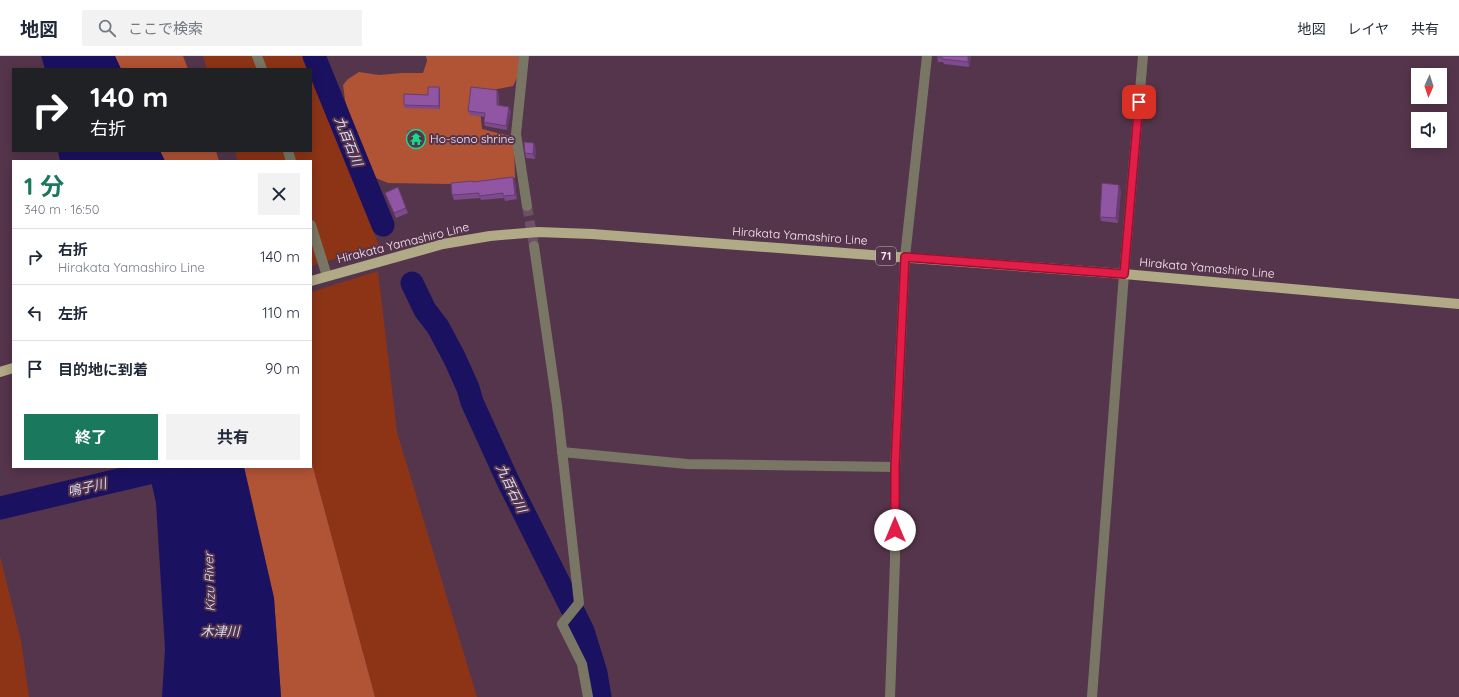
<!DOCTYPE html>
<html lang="ja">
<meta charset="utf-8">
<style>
:root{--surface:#fff;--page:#f2f2f3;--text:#1f2937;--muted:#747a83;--line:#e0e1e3;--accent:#1a785c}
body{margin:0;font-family:Quicksand,"Noto Sans JP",sans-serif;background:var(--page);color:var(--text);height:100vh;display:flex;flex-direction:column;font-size:15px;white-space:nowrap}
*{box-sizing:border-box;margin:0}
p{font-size:13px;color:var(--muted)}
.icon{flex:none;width:22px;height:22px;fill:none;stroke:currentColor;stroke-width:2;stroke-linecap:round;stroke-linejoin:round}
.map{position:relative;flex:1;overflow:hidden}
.panel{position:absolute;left:12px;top:104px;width:300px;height:308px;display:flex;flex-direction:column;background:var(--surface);border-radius:0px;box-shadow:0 2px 10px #0003}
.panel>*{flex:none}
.guide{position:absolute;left:12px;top:12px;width:300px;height:84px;border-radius:0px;box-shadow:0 2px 10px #0003;background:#202124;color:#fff;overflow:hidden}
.needle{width:26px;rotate:183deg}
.buttons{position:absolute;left:1411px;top:12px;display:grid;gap:8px}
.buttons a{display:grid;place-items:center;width:36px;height:36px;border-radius:0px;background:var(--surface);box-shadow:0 2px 10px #0003;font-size:20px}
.pin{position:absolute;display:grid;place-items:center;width:34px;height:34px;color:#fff;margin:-17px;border-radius:8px;box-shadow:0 2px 6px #0006}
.me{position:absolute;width:44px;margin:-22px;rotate:0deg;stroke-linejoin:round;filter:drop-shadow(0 0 3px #0008)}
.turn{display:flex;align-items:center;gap:14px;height:84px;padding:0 12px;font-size:18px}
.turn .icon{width:52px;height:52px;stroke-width:2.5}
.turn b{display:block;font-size:28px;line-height:34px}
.round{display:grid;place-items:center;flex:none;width:42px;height:42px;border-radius:0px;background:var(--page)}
.headline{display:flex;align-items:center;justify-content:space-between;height:68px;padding:0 12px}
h1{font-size:24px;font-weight:700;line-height:30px;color:var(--accent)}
.action{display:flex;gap:8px;margin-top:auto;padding:8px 12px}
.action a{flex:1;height:46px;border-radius:0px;background:var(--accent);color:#fff;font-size:16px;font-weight:700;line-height:46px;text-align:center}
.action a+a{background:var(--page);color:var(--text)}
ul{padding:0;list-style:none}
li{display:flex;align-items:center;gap:12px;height:56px;padding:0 12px;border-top:1px solid var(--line)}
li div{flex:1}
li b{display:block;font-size:15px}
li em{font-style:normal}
header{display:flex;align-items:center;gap:24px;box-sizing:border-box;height:56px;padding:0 20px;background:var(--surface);border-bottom:1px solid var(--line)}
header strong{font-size:19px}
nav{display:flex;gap:22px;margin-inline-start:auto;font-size:14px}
.search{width:280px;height:36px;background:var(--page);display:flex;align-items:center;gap:10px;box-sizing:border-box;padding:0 14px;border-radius:0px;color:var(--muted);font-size:15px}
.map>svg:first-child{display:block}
</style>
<header>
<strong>地図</strong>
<div class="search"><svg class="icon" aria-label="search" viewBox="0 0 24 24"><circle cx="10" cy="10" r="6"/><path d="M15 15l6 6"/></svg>ここで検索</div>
<nav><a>地図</a><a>レイヤ</a><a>共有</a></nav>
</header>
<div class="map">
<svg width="1459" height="641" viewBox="0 0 1459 641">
<rect width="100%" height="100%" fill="#55354b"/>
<g fill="#8d3416">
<polygon points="203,0 304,0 309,13 207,13"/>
<polygon points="311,18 379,190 311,210 311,105 238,105 235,95 311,95"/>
<polygon points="378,215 397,376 477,641 375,641 311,404 311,236"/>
<polygon points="0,500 21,585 29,641 0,641"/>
</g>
<g fill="#b15335">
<polygon points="115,0 183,0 188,13 121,13"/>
<polygon points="426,0 521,0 518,20 513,30 498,33 481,34 480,52 482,73 510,80 514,84 515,122 479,127 447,128 388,127 371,120 364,107 345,44 343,29 348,23 359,16 379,19 402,17 423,17 427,5"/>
<polygon points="160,95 216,95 219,105 165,105"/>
<polygon points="311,404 375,641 281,641 274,542 244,411 311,411"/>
</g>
<g fill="#1b1161">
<polygon points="41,0 115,0 121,13 45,13"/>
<polygon points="58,95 160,95 165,105 60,105"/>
<polygon points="148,411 244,411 274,542 281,641 162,641 165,593 156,447"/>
</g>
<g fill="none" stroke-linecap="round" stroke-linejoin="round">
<g stroke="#1b1161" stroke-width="23">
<polyline points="314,0 383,169"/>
<polyline points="412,227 425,254 438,271 454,301 468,332 472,346 508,425 583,575 596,617 600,641"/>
<polyline points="0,452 174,411"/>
</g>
<polyline stroke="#6e5065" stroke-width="10" stroke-dasharray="10 5" stroke-linecap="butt" points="527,150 534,190"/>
<g stroke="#7a7665" stroke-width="10">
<polyline points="257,0 262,13"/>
<polyline points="524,0 516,78 527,150"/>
<polyline points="288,95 291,105"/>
<polyline points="311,169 327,220"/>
<polyline points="534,190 557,349 579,547 562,568 582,608 588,641"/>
<polyline points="562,396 687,408 895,411"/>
<polyline points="890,641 895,505 895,411 905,201 927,0"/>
<polyline points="1092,641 1124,218 1143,0"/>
</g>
<g stroke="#b1aa87" stroke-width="10">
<polyline points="311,225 443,188 490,180 538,176 592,178 1124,218 1459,248"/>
<polyline points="0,316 13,312"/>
</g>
</g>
<g fill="#7d4a8c">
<polygon points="971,0 969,11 944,8 943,6 938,6 937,1"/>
<polygon points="440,35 440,53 405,52 404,49"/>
<polygon points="499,38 499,49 511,55 507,74 485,70 484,66 485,61 470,59 468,55"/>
<polygon points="422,75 423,77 423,87 408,87 408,85"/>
<polygon points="536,92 535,103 526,102 525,97"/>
<polygon points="513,121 515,126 517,143 505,145 504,142 481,144 480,142 454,144 452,139 473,126"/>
<polygon points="398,131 408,157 396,162 387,141"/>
<polygon points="1121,134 1118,167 1101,165 1100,161"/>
</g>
<g fill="#663c72">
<polygon points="968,0 971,0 969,11 968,6"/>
<polygon points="439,31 440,35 440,53 439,50"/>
<polygon points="497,34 499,38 498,53 497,49"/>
<polygon points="509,51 511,55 507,74 506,70"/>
<polygon points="422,75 423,77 423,87 422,85"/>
<polygon points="534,87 536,92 535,103 533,98"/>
<polygon points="513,121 515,126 517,143 515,139"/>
<polygon points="1119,129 1121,134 1118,167 1116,162"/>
</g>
<g fill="#9156a3" stroke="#663c72">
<polygon points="937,0 968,0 968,6 942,3 942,1 937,1"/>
<polygon points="428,31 439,31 439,50 404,49 404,38 428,39"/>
<polygon points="471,31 497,34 497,49 509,51 506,70 484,66 485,57 468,55"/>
<rect x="408" y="75" width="14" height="10"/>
<polygon points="524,86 534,87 533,98 525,97"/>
<polygon points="513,121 515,139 503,140 503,137 479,140 479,137 452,139 451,127 473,125 473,126"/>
<polygon points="1102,127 1119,129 1116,162 1100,161"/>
<polygon points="398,131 406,152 394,157 385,137"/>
</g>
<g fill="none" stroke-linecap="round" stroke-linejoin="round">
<defs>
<polyline id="route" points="895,474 895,411 905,201 1124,218 1139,46"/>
</defs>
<use href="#route" stroke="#92132f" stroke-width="10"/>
<use href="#route" stroke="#e11d48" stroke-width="7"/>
</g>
<defs>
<symbol id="temple-ring" viewBox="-11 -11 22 22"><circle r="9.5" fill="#55354b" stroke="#15d989" stroke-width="1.5"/><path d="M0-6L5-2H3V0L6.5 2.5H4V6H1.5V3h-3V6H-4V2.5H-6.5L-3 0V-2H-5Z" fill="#15d989"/></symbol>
</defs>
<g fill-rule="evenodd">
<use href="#temple-ring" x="405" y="72" width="22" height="22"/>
</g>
<g text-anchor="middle" stroke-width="4" stroke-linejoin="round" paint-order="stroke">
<rect fill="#55354b" stroke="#cbb3c3" stroke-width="1" x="876" y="191" width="20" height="18" rx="3"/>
<g font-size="11" font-weight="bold" fill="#fde9f6">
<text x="886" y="204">71</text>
</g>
<g font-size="12" fill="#fde9f6" stroke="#55354b" text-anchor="start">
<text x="430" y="87">Ho-sono shrine</text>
</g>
<g font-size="12" fill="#fde9f6" stroke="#55354b">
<text transform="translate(800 180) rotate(4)" y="4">Hirakata Yamashiro Line</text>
<text transform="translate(403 187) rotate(-14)" y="4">Hirakata Yamashiro Line</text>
<text transform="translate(1207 212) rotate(5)" y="4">Hirakata Yamashiro Line</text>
</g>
<g font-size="13" font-style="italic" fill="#d8dcf4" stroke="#55354b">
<text transform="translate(349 85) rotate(68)" y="5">九百石川</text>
<text transform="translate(87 431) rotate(-13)" y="5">鳴子川</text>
<text transform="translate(512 432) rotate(64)" y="5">九百石川</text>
<text transform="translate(209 526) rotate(-92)" y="5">Kizu River</text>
<text x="220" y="580">木津川</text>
</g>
</g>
</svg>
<div class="buttons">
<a><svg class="needle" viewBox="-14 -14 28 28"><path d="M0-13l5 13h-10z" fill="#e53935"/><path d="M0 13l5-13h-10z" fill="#747a83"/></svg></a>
<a><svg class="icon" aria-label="sound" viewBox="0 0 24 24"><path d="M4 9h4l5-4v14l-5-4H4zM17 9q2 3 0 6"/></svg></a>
</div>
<div class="pin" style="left:1139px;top:46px;background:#d93025"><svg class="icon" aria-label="arrive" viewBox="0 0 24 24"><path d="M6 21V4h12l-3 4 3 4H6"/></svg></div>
<svg class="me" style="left:895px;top:474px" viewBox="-20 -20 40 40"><circle r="19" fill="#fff"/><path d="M0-13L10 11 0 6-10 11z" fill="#e11d48"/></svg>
<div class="guide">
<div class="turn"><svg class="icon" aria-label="right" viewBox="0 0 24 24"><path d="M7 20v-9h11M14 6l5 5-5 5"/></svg><div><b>140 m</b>右折</div></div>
</div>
<section class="panel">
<div class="headline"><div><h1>1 分</h1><p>340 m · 16:50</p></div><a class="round"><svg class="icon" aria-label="close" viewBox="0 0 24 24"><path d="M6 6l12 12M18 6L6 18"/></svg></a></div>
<ul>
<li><svg class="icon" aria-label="right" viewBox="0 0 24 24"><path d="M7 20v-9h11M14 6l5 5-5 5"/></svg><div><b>右折</b><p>Hirakata Yamashiro Line</p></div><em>140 m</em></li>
<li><svg class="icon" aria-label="left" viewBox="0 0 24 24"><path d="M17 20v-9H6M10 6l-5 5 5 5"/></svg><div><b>左折</b></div><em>110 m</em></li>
<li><svg class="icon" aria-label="arrive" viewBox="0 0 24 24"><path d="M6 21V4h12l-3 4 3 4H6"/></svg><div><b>目的地に到着</b></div><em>90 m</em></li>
</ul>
<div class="action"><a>終了</a><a>共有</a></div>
</section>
</div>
